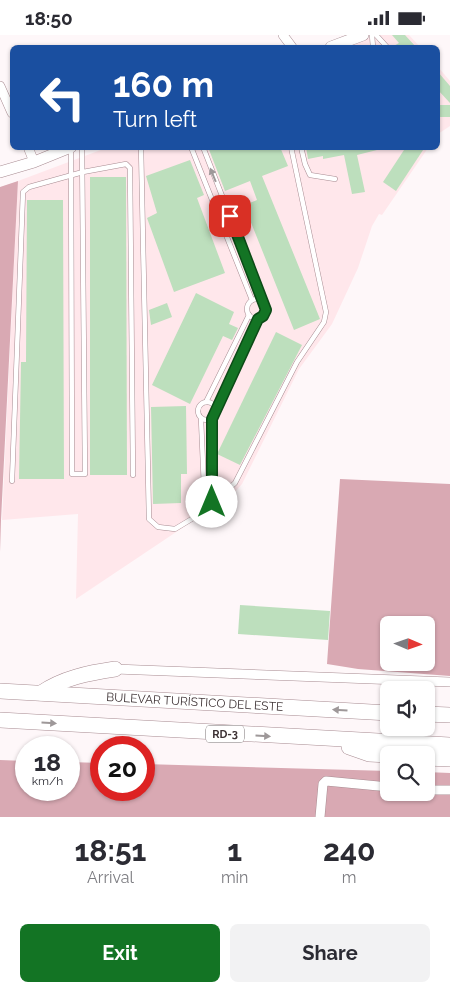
<!DOCTYPE html>
<meta charset="utf-8">
<style>
:root{--surface:#fff;--page:#f2f2f3;--text:#2b2b33;--muted:#7c7c81;--accent:#137424}
body{margin:0;font-family:Raleway,sans-serif;background:var(--page);color:var(--text);height:100vh;display:flex;flex-direction:column;font-size:19px;white-space:nowrap}
*{box-sizing:border-box;margin:0}
p{font-size:16px;color:var(--muted)}
.icon{flex:none;width:28px;height:28px;fill:none;stroke:currentColor;stroke-width:2;stroke-linecap:round;stroke-linejoin:round}
.map{position:relative;height:782px;overflow:hidden}
.drawer{display:flex;flex-direction:column;background:var(--surface);flex:1}
.drawer>*{flex:none}
.guide{position:absolute;left:10px;top:10px;width:430px;height:105px;border-radius:8px;box-shadow:0 1px 4px #0004;background:#1a4fa0;color:#fff;overflow:hidden}
.needle{width:32px;rotate:92deg}
.buttons{position:absolute;left:380px;top:581px;display:grid;gap:10px}
.buttons a{display:grid;place-items:center;width:55px;height:55px;border-radius:8px;background:var(--surface);box-shadow:0 1px 4px #0004;font-size:25px}
.speed{position:absolute;left:15px;top:701px;display:flex;gap:10px;font-size:25px;font-weight:700;text-align:center}
.speed>*{display:grid;place-content:center;width:65px;height:65px;border-radius:50%;background:var(--surface);box-shadow:0 1px 4px #0004;line-height:1}
.speed small{font-size:12px;font-weight:400}
.speed .limit{border:8px solid #d22;background:#fff;color:#111}
.pin{position:absolute;display:grid;place-items:center;width:42px;height:42px;color:#fff;margin:-21px;border-radius:10px;box-shadow:0 2px 8px #0006}
.me{position:absolute;width:55px;margin:-28px;rotate:0deg;stroke-linejoin:round;filter:drop-shadow(0 0 4px #0008)}
.turn{display:flex;align-items:center;gap:18px;height:105px;padding:0 20px;font-size:22px}
.turn .icon{width:65px;height:65px;stroke-width:2.5}
.turn b{display:block;font-size:35px;line-height:42px}
.eta{display:flex;justify-content:space-evenly;align-items:center;height:85px;text-align:center}
.eta b{font-size:30px;font-weight:700;line-height:35px}
.primary-button{display:flex;gap:10px;margin-top:auto;padding:10px 20px}
.primary-button a{flex:1;height:58px;border-radius:8px;background:var(--accent);color:#fff;font-size:20px;font-weight:700;line-height:58px;text-align:center}
.primary-button a+a{background:var(--page);color:var(--text)}
.status{display:flex;justify-content:space-between;align-items:center;height:35px;padding:0 25px;background:var(--surface);direction:ltr}
.status svg{height:14px;fill:currentColor}
.map>svg:first-child{display:block}
</style>
<div class="status"><b>18:50</b><svg viewBox="0 0 49 12"><path d="M0 12V9h3v3zM5 12V6h3v6zM10 12V3h3v9zM15 12V0h3v12zM26 1h20v11H26zM47 4h2v5h-2z"/></svg></div>
<div class="map">
<svg width="450" height="782" viewBox="0 0 450 782">
<rect width="100%" height="100%" fill="#fef7f9"/>
<g fill="#ffe7eb">
<polygon points="376,0 409,0 420,12 347,12"/>
<polygon points="438,32 450,46 450,91 438,99"/>
<polygon points="106,113 428,113 382,180 379,179 372,191 358,233 332,289 299,334 242,449 233,459 76,564 78,479 2,485 18,146"/>
</g>
<g fill="#d9a9b3" fill-rule="evenodd">
<polygon points="18,146 1,485 0,517 0,152"/>
<path d="M340 444 450 449V641L358 634 327 629ZM389 590H426V628H389Z"/>
<polygon points="0,725 26,726 26,755 69,755 69,727 101,728 101,755 144,755 144,729 389,736 389,758 426,758 426,737 450,738 450,782 0,782"/>
</g>
<g fill="#bddfbd">
<polygon points="392,0 405,0 416,12 392,12 399,8"/>
<polygon points="438,37 450,51 450,68 438,55"/>
<rect x="438" y="70" width="12" height="12"/>
<polygon points="208,112 280,112 288,131 262,141 320,284 294,295 244,170 257,165 250,146 225,156"/>
<polygon points="306,112 377,112 377,115 357,120 365,157 352,159 344,120 323,124 323,121 308,124"/>
<polygon points="406,112 425,112 396,156 383,147"/>
<polygon points="190,125 204,160 197,163 225,238 174,257 147,183 157,178 146,141"/>
<polygon points="90,142 126,142 127,440 90,440"/>
<polygon points="27,165 63,165 64,444 19,444 21,327 26,327"/>
<polygon points="196,258 234,277 229,289 238,293 232,305 223,301 190,369 152,350"/>
<polygon points="167,268 172,282 151,290 149,275"/>
<polygon points="276,297 302,310 240,430 217,419"/>
<polygon points="186,371 187,439 181,439 181,468 153,469 151,372"/>
<polygon points="240,570 330,576 328,605 238,599"/>
</g>
<g fill="none" stroke-linecap="round" stroke-linejoin="round">
<defs>
<g id="service">
<polyline points="372,0 373,12"/>
<polyline points="376,0 387,12"/>
<polyline points="141,112 149,484 158,492 175,494 200,479 235,448 297,327 324,287 326,277 291,112"/>
<polyline points="191,112 252,265"/>
<polyline points="203,112 263,266"/>
<polyline points="301,112 305,129 310,140 335,144"/>
<polyline points="71,114 72,439 85,439 82,112"/>
<circle cx="257" cy="274" r="10"/>
<circle cx="207" cy="376" r="9"/>
<polyline points="206,367 249,280"/>
<polyline points="216,374 258,283"/>
<polyline points="201,384 205,474"/>
<polyline points="212,384 212,467"/>
<polyline points="12,446 23,157 29,152 83,137 126,129 130,133 133,440"/>
</g>
<g id="minor">
<polyline points="283,0 292,12"/>
<polyline points="0,51 12,78"/>
<polyline points="28,112 34,127"/>
<polyline points="115,634 450,647"/>
<polyline points="426,755 450,755"/>
<polyline points="320,782 323,749 326,746 389,752"/>
</g>
<g id="tertiary">
<polyline points="331,12 363,0"/>
<polyline points="0,137 34,127 71,112"/>
</g>
<g id="trunk">
<path id="s1" d="M0 656 389 678"/>
<path d="M41 658C63 643 88 638 115 634"/>
<polyline points="426,679 450,680"/>
<polyline points="0,685 450,710"/>
<polyline points="349,712 369,719 389,720"/>
<polyline points="426,723 450,724"/>
</g>
</defs>
<use href="#service" stroke="#a88c92" stroke-width="5.5"/>
<use href="#minor" stroke="#a88c92" stroke-width="10"/>
<use href="#tertiary" stroke="#a88c92" stroke-width="12"/>
<use href="#trunk" stroke="#a88c92" stroke-width="16"/>
<use href="#service" stroke="#fff" stroke-width="4.5"/>
<use href="#minor" stroke="#fff" stroke-width="9"/>
<use href="#tertiary" stroke="#fff" stroke-width="11"/>
<use href="#trunk" stroke="#fff" stroke-width="15"/>
</g>
<defs><path id="oneway-solid" d="M-6-.8H1V-3.2L6.5 0L1 3.2V.8H-6Z" transform="scale(1.25)"/></defs>
<g fill="#9e9899">
<use href="#oneway-solid" transform="translate(213 140) rotate(-112)"/>
<use href="#oneway-solid" transform="translate(340 675) rotate(-176)"/>
<use href="#oneway-solid" transform="translate(49 688) rotate(3)"/>
<use href="#oneway-solid" transform="translate(263 701) rotate(3)"/>
</g>
<g fill="none" stroke-linecap="round" stroke-linejoin="round">
<defs>
<polyline id="route" points="212,467 212,384 258,284 263,281 266,275 230,181"/>
</defs>
<use href="#route" stroke="#0c4b17" stroke-width="12"/>
<use href="#route" stroke="#137424" stroke-width="9"/>
</g>
<g text-anchor="middle" stroke-width="5" stroke-linejoin="round" paint-order="stroke">
<rect fill="#fff" stroke="#766f70" stroke-width="1" x="206" y="690.5" width="38" height="17" rx="4"/>
<g font-size="11" font-weight="bold" fill="#3c3133">
<text x="225" y="703">RD-3</text>
</g>
<g font-size="12" fill="#3c3133" stroke="#fff">
<text dy="4" stroke="none"><textPath href="#s1" startOffset="195">BULEVAR TURÍSTICO DEL ESTE</textPath></text>
</g>
</g>
</svg>
<div class="buttons">
<a><svg class="needle" viewBox="-14 -14 28 28"><path d="M0-13l5 13h-10z" fill="#e53935"/><path d="M0 13l5-13h-10z" fill="#7c7c81"/></svg></a>
<a><svg class="icon" aria-label="sound" viewBox="0 0 24 24"><path d="M4 9h4l5-4v14l-5-4H4zM17 9q2 3 0 6"/></svg></a>
<a><svg class="icon" aria-label="search" viewBox="0 0 24 24"><circle cx="10" cy="10" r="6"/><path d="M15 15l6 6"/></svg></a>
</div>
<div class="speed"><div>18<small>km/h</small></div><div class="limit">20</div></div>
<div class="pin" style="left:230px;top:181px;background:#d93025"><svg class="icon" aria-label="arrive" viewBox="0 0 24 24"><path d="M6 21V4h12l-3 4 3 4H6"/></svg></div>
<svg class="me" style="left:212px;top:467px" viewBox="-20 -20 40 40"><circle r="19" fill="#fff"/><path d="M0-13L10 11 0 6-10 11z" fill="#137424"/></svg>
<div class="guide">
<div class="turn"><svg class="icon" aria-label="left" viewBox="0 0 24 24"><path d="M17 20v-9H6M10 6l-5 5 5 5"/></svg><div><b>160 m</b>Turn left</div></div>
</div>
</div>
<section class="drawer">
<div class="eta">
<div><b>18:51</b><p>Arrival</p></div>
<div><b>1</b><p>min</p></div>
<div><b>240</b><p>m</p></div>
</div>
<div class="primary-button"><a>Exit</a><a>Share</a></div>
</section>
